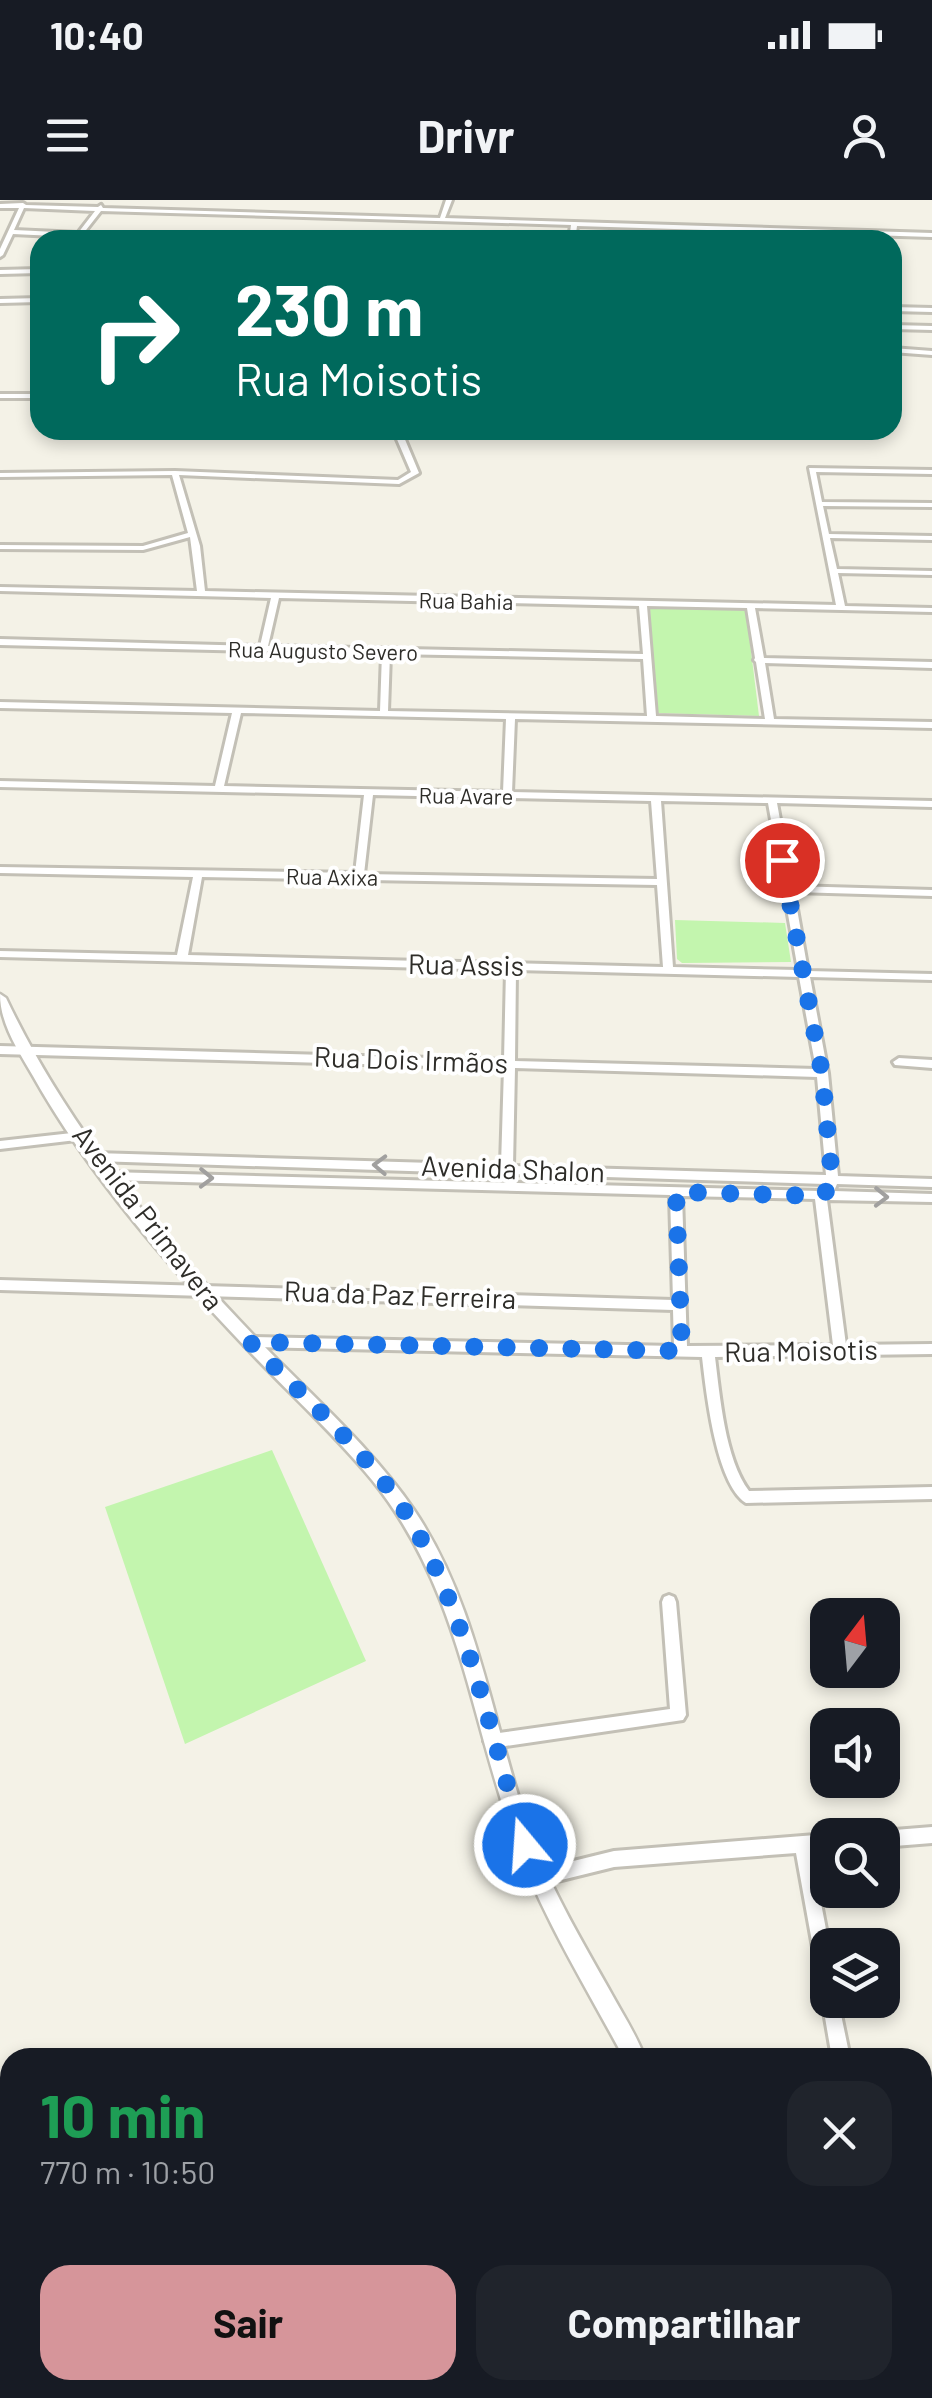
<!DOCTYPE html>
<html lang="pt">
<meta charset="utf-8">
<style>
:root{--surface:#171b24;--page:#20242c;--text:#f1f3f6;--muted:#9ea1a6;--accent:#d6959a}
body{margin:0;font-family:Barlow,sans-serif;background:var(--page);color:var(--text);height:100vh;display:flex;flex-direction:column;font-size:38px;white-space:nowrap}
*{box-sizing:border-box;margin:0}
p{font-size:32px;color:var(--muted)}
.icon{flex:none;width:55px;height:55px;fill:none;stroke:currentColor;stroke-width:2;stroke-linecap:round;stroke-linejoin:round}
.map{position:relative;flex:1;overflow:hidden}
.sheet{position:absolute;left:0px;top:1848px;width:932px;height:352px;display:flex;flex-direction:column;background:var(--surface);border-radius:30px 30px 0 0;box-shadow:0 5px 15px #0003}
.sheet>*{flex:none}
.top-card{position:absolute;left:30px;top:30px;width:872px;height:210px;border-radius:30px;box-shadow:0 5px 15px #0003;background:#00695c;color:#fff;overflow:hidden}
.needle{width:65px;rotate:16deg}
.buttons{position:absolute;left:810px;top:1398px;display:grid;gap:20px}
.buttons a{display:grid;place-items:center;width:90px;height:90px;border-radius:20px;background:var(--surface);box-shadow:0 5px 15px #0003;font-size:50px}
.pin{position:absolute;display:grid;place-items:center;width:85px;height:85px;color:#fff;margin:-42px;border:5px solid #fff;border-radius:50%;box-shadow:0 2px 10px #0007}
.me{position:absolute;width:110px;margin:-55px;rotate:342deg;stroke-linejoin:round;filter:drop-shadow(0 0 8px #0008)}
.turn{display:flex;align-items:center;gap:35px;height:210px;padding:0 40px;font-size:45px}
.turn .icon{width:130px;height:130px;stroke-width:2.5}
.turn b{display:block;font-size:70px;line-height:85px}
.round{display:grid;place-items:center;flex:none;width:105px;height:105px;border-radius:30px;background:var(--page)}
.headline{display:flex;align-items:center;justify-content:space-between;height:170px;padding:0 40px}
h1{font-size:60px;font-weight:700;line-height:75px;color:#1e9e55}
.action{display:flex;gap:20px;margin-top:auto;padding:20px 40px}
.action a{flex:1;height:115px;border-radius:30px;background:var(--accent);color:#111;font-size:40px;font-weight:700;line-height:115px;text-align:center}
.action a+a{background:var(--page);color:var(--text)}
.status{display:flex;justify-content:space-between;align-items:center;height:70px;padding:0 50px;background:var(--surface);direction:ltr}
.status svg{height:28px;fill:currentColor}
header{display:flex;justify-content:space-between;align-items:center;height:130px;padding:0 40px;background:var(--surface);font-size:45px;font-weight:700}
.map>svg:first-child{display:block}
</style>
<div class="status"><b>10:40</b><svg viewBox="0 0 49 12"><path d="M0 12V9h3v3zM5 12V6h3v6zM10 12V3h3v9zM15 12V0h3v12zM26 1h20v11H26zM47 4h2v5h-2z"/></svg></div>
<header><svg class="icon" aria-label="menu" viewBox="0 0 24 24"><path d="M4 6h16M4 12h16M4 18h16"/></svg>Drivr<svg class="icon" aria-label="person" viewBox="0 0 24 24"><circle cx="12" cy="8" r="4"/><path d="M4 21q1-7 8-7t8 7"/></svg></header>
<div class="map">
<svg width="932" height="2198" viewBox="0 0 932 2198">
<rect width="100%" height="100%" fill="#f4f2e7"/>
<g fill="#c3f5ae">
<polygon points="650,408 746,410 759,516 654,513"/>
<polygon points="675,720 785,723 791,762 682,763 677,759"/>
<polygon points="272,1250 366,1461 185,1544 105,1307"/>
</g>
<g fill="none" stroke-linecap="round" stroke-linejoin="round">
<defs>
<g id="minor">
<path d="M446 0H452L445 18 932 33V37L577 26 575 40H569L571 25 101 11 79 39H75V37L13 34 3 55 0 57V49L19 8H0V4L23 3 26 5 98 7 101 5 103 8 440 18ZM24 8 95 11 78 33 14 30Z"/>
<polygon points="40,69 40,73 0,74 0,70"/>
<polygon points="40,98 40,102 0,103 0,99"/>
<polygon points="892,107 932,108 932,112 892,111"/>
<polygon points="892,125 932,126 932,130 892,129"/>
<polygon points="892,148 932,151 932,155 892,152"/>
<rect x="0" y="194" width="40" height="4"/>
<path d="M393 230H401L419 273 399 284 179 275 200 346 205 391 836 405 809 268 932 270V274L816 272 822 302 932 303V307L823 306 829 334 932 336V340L830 338 837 369 932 371V375L838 373 845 406 932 408V412L755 408 764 458 932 462V468L765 463 774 519 932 522V528L515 519 512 592 932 601V607L777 603 792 686 932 690V696L794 692 808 771 932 774V780L810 777 828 873 838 976 932 979V987L837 984 834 991 932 994V1002L827 1000 846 1145 932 1144V1154L715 1157C720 1197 725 1259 749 1291L932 1287V1299L746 1303C716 1284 706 1192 702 1157L250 1147 245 1146 244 1142 245 1138 250 1137 674 1146 673 1110 0 1090V1080L673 1100 670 995 109 980 103 976 109 972 819 991 825 984 512 974 507 977 502 974 95 961 89 957 95 953 501 965 504 868 0 854V846L504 860 506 770 0 757V751L177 755 193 677 0 673V667L355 673 364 595 0 587V581L215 586 232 513 0 508V502L380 511 382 453 267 451 263 453 259 451 0 445V439L260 446 271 398 0 391V387L197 391 190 337 143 350 0 349V345L143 346 188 333 172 275 0 277V273L175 271 398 280 411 272ZM279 398 639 406 643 454 268 446ZM647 406 747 408 755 458 754 460 756 462 765 519 656 516ZM390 454 643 459 647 516 388 511ZM241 513 506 519 503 592 224 586ZM373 595 503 598 507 600 511 598 651 601 657 679 364 674ZM661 601 768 603 798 770 673 767ZM202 677 657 685 663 767 188 755ZM516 770 799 777 816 869 515 861ZM515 868 817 877 826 975 513 966ZM682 996 815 999 833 1145 687 1146Z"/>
<polygon points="899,858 932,860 932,868 895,865 893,862"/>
<polygon points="81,932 87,936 85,939 0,949 0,941"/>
<polygon points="669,1395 674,1397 676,1402 686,1515 683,1520 492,1548 487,1546 484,1541 487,1536 492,1534 670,1509 662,1402 664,1397"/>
<polygon points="932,1627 932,1643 882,1647 882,1635 876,1635 882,1631"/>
<polygon points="828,1634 830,1635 828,1635 828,1650 811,1651 829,1745 828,1800 838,1800 850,1858 832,1858 822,1800 826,1793 822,1792 820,1786 796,1653 614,1667 541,1685 535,1683 533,1677 535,1671 541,1669 614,1651"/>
<rect x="922" y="1884" width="10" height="18"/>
<polygon points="932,2080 932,2098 922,2099 922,2081"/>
</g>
<g id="tertiary">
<path d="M0 794 6 798C68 929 161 1039 261 1143 313 1197 371 1247 414 1310 481 1409 493 1533 534 1643 554 1694 583 1743 610 1791 622 1813 636 1834 645 1858H624C586 1787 543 1718 515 1642 469 1515 460 1389 372 1280 335 1235 292 1196 252 1154 171 1069 91 979 33 876 18 850 0 824 0 794Z"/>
<polygon points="799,2190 823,2190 827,2198 803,2198"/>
</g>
</defs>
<use href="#minor" stroke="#c3c0b6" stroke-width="6"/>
<use href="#tertiary" stroke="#c3c0b6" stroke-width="5"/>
<use href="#minor" fill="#fff" fill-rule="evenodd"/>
<use href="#tertiary" fill="#fff" fill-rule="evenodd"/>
</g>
<defs><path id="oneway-chevron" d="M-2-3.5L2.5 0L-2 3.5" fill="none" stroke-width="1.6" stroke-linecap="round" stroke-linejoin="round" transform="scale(2.5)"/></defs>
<g stroke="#a1a09f">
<use href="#oneway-chevron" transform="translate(380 965) rotate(-178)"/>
<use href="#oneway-chevron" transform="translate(206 978) rotate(1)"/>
<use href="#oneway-chevron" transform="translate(881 997) rotate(1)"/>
</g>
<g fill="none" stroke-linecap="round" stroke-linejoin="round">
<path stroke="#1a73e8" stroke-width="18" stroke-dasharray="0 32.4" d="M525 1645C492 1540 468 1418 412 1323 372 1255 305 1199 250 1142L682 1151 676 992 821 996 830 988 832 978 822 873 782 660"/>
</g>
<g text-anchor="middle" stroke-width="8" stroke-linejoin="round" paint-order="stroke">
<g font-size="22" fill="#2e2d29" stroke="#fff">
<text transform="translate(466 401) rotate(1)" y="8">Rua Bahia</text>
<text transform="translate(323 451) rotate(1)" y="8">Rua Augusto Severo</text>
<text transform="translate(466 596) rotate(1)" y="8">Rua Avare</text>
<text transform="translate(332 677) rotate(1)" y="8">Rua Axixa</text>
</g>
<g font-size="28" fill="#2e2d29" stroke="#fff">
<text transform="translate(466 765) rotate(1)" y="10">Rua Assis</text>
<text transform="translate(411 860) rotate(2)" y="10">Rua Dois Irmãos</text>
<text transform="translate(513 969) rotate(2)" y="10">Avenida Shalon</text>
<text transform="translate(148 1018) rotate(52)" y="10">Avenida Primavera</text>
<text transform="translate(400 1095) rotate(2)" y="10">Rua da Paz Ferreira</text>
<text transform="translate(801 1151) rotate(-1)" y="10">Rua Moisotis</text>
</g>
</g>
</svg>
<div class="buttons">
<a><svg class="needle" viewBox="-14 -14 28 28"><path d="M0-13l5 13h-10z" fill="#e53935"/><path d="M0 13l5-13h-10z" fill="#9ea1a6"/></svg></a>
<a><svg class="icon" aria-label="sound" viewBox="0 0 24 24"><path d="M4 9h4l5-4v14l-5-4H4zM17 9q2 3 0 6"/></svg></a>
<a><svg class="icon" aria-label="search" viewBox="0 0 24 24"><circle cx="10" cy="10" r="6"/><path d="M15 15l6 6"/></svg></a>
<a><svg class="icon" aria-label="layers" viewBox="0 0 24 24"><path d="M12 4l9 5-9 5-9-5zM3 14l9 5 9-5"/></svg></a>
</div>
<div class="pin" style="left:782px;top:660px;background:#d93025"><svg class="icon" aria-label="arrive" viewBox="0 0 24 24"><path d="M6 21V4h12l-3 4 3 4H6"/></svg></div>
<svg class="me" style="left:525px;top:1645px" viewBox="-20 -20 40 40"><circle r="17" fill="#1a73e8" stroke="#fff" stroke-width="3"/><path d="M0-11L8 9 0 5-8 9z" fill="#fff"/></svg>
<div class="top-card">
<div class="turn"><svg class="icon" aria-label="right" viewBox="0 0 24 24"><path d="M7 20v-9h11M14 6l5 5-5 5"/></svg><div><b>230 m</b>Rua Moisotis</div></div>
</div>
<section class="sheet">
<div class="headline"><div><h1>10 min</h1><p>770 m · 10:50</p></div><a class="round"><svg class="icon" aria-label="close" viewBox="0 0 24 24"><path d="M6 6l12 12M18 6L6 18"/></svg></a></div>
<div class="action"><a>Sair</a><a>Compartilhar</a></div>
</section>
</div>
